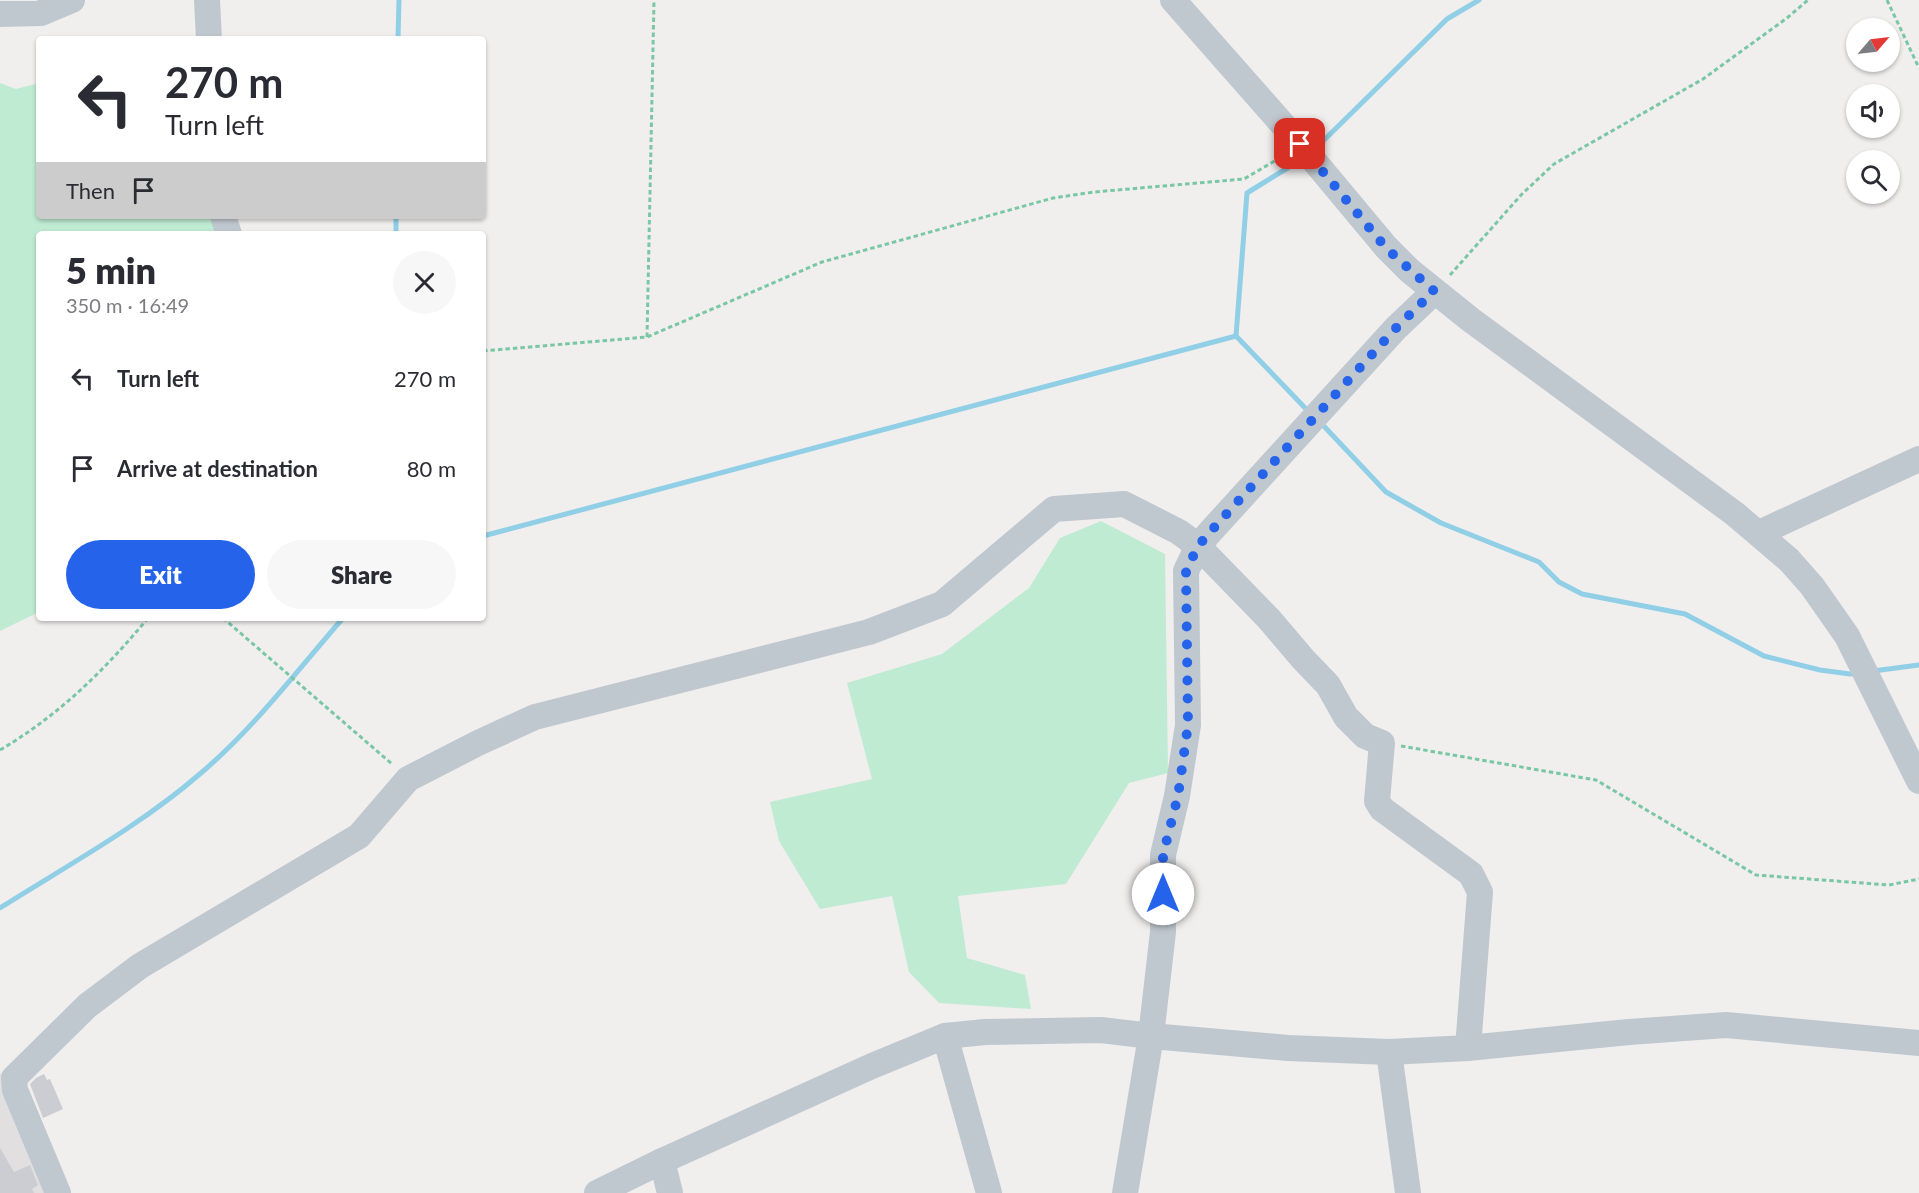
<!DOCTYPE html>
<meta charset="utf-8">
<style>
:root{--surface:#fff;--page:#f7f7f7;--text:#2b2b33;--muted:#7c7c81;--accent:#2563eb}
body{margin:0;font-family:Lato,sans-serif;background:var(--page);color:var(--text);height:100vh;display:flex;flex-direction:column;font-size:22px;white-space:nowrap}
*{box-sizing:border-box;margin:0}
p{font-size:20px;color:var(--muted)}
.icon{flex:none;width:33px;height:33px;fill:none;stroke:currentColor;stroke-width:2;stroke-linecap:round;stroke-linejoin:round}
.map{position:relative;flex:1;overflow:hidden}
.side{position:absolute;left:36px;top:231px;width:450px;height:390px;display:flex;flex-direction:column;background:var(--surface);border-radius:6px;box-shadow:0 2px 4px #0004}
.side>*{flex:none}
.top-card{position:absolute;left:36px;top:36px;width:450px;height:183px;border-radius:6px;box-shadow:0 2px 4px #0004;background:#fff;color:var(--text);overflow:hidden}
.needle{width:39px;rotate:62deg}
.buttons{position:absolute;left:1846px;top:18px;display:grid;gap:12px}
.buttons a{display:grid;place-items:center;width:54px;height:54px;border-radius:50%;background:var(--surface);box-shadow:0 2px 4px #0004;font-size:30px}
.pin{position:absolute;display:grid;place-items:center;width:51px;height:51px;color:#fff;margin:-26px;border-radius:12px;box-shadow:0 3px 9px #0006}
.me{position:absolute;width:66px;margin:-33px;rotate:0deg;stroke-linejoin:round;filter:drop-shadow(0 0 4px #0008)}
.turn{display:flex;align-items:center;gap:21px;height:126px;padding:0 30px;font-size:27px}
.turn .icon{width:78px;height:78px;stroke-width:2.5}
.turn b{display:block;font-size:42px;line-height:51px}
.then{display:flex;align-items:center;height:57px;padding:0 30px;background:#0003;gap:12px;font-size:22px}
.round{display:grid;place-items:center;flex:none;width:63px;height:63px;border-radius:32px;background:var(--page)}
.summary{display:flex;align-items:center;justify-content:space-between;height:102px;padding:0 30px}
h1{font-size:36px;font-weight:800;line-height:45px}
.action{display:flex;gap:12px;margin-top:auto;padding:12px 30px}
.action a{flex:1;height:69px;border-radius:36px;background:var(--accent);color:#fff;font-size:24px;font-weight:800;line-height:69px;text-align:center}
.action a+a{background:var(--page);color:var(--text)}
ul{padding:0;list-style:none}
li{display:flex;align-items:center;gap:18px;height:90px;padding:0 30px}
li div{flex:1}
li b{display:block;font-size:22px}
li em{font-style:normal}
.map>svg:first-child{display:block}
</style>
<div class="map">
<svg width="1919" height="1193" viewBox="0 0 1919 1193">
<rect width="100%" height="100%" fill="#f1eeee"/>
<polygon fill="#e1dfdf" points="0,1072 2,1076 52,1193 0,1193"/>
<g fill="#bfebd3">
<polygon points="0,83 16,89 39,83 39,216 216,216 219,234 39,234 39,612 0,631"/>
<polygon points="1101,521 1165,554 1168,773 1129,783 1066,884 958,896 967,958 1025,975 1031,1009 939,1003 909,972 892,896 820,909 779,841 770,802 872,779 847,683 942,654 1029,588 1060,538"/>
</g>
<g fill="none" stroke-linecap="round" stroke-linejoin="round">
<g stroke="#90cfe5" stroke-width="5">
<polyline points="398,39 399,0"/>
<polyline points="1315,149 1447,19 1479,0"/>
<polyline points="396,234 396,216"/>
<polyline points="1236,336 1247,193 1302,159"/>
<polyline points="1320,422 1386,492 1441,523 1539,562 1559,582 1582,594 1685,614 1764,656 1820,670 1850,674 1858,673"/>
<polyline points="483,536 1236,336 1309,412"/>
<polyline points="1873,671 1919,665"/>
<path d="M0 908C68 865 140 826 201 773 254 728 297 671 343 618"/>
</g>
</g>
<g fill="#cccdd2">
<polygon points="44,1074 47,1080 50,1079 63,1109 43,1118 30,1084 36,1078"/>
<polygon points="0,1148 14,1172 30,1165 38,1185 32,1189 34,1193 0,1193"/>
</g>
<g fill="none" stroke-linecap="round" stroke-linejoin="round">
<g stroke="#7ac7a5" stroke-width="3" stroke-dasharray="4.5 3" stroke-linecap="butt">
<polyline points="1887,0 1919,68"/>
<polyline points="1450,275 1522,194 1554,164 1703,79 1787,18 1808,0"/>
<polyline points="647,337 654,0"/>
<polyline points="483,351 647,337 822,262 1053,198 1094,192 1244,179 1283,156"/>
<polyline points="223,618 392,764"/>
<polyline points="1401,746 1596,780 1756,875 1889,885 1919,879"/>
<path d="M0 750C58 716 105 670 148 618"/>
</g>
<g stroke="#c0c8cf" stroke-width="26">
<polyline points="207,0 209,39"/>
<polyline points="1173,0 1300,144 1386,247 1410,271 1471,320 1735,514 1789,560 1812,586 1847,636 1919,781"/>
<polyline points="0,14 41,13 72,0"/>
<polyline points="223,216 229,234"/>
<polyline points="1759,533 1919,459"/>
<polyline points="945,1036 989,1193"/>
<polyline points="1389,1052 1408,1193"/>
<polyline points="662,1161 670,1193"/>
<polyline points="58,1193 15,1090 14,1078 87,1006 140,966 359,836 408,779 478,743 535,717 869,632 942,604 1054,509 1124,504 1179,532 1198,546 1269,619 1303,659 1328,685 1346,717 1365,736 1382,743 1377,801 1382,809 1471,874 1480,892 1468,1048"/>
<polyline points="597,1193 662,1161 872,1066 945,1036 985,1032 1101,1030 1151,1036 1288,1048 1389,1052 1468,1048 1629,1032 1726,1025 1919,1043"/>
<polyline points="1125,1193 1151,1036 1163,932 1163,855 1177,796 1188,725 1186,571 1198,546 1211,531 1396,328 1434,292"/>
</g>
</g>
<g fill="none" stroke-linecap="round" stroke-linejoin="round">
<polyline stroke="#2563eb" stroke-width="10" stroke-dasharray="0 18" points="1163,894 1163,855 1178,796 1188,725 1186,571 1198,546 1211,531 1396,328 1434,291 1386,248 1300,144"/>
</g>
</svg>
<div class="buttons">
<a><svg class="needle" viewBox="-14 -14 28 28"><path d="M0-13l5 13h-10z" fill="#e53935"/><path d="M0 13l5-13h-10z" fill="#7c7c81"/></svg></a>
<a><svg class="icon" aria-label="sound" viewBox="0 0 24 24"><path d="M4 9h4l5-4v14l-5-4H4zM17 9q2 3 0 6"/></svg></a>
<a><svg class="icon" aria-label="search" viewBox="0 0 24 24"><circle cx="10" cy="10" r="6"/><path d="M15 15l6 6"/></svg></a>
</div>
<div class="pin" style="left:1300px;top:144px;background:#d93025"><svg class="icon" aria-label="arrive" viewBox="0 0 24 24"><path d="M6 21V4h12l-3 4 3 4H6"/></svg></div>
<svg class="me" style="left:1163px;top:894px" viewBox="-20 -20 40 40"><circle r="19" fill="#fff"/><path d="M0-13L10 11 0 6-10 11z" fill="#2563eb"/></svg>
<div class="top-card">
<div class="turn"><svg class="icon" aria-label="left" viewBox="0 0 24 24"><path d="M17 20v-9H6M10 6l-5 5 5 5"/></svg><div><b>270 m</b>Turn left</div></div>
<div class="then">Then<svg class="icon" aria-label="arrive" viewBox="0 0 24 24"><path d="M6 21V4h12l-3 4 3 4H6"/></svg></div>
</div>
<section class="side">
<div class="summary"><div><h1>5 min</h1><p>350 m · 16:49</p></div><a class="round"><svg class="icon" aria-label="close" viewBox="0 0 24 24"><path d="M6 6l12 12M18 6L6 18"/></svg></a></div>
<ul>
<li><svg class="icon" aria-label="left" viewBox="0 0 24 24"><path d="M17 20v-9H6M10 6l-5 5 5 5"/></svg><div><b>Turn left</b></div><em>270 m</em></li>
<li><svg class="icon" aria-label="arrive" viewBox="0 0 24 24"><path d="M6 21V4h12l-3 4 3 4H6"/></svg><div><b>Arrive at destination</b></div><em>80 m</em></li>
</ul>
<div class="action"><a>Exit</a><a>Share</a></div>
</section>
</div>
